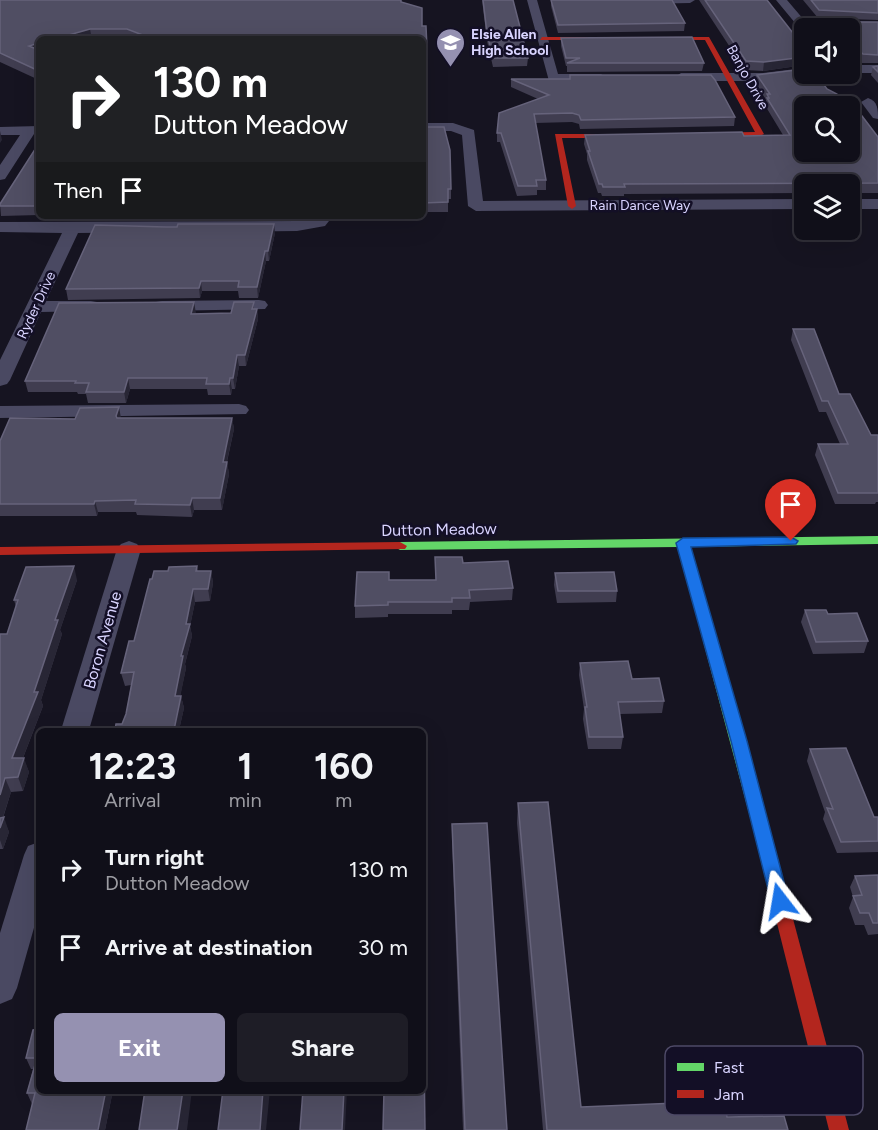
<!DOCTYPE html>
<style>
:root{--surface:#100f19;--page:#1e1d26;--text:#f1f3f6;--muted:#9c9ca2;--line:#302f38;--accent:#9591b1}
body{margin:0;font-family:Figtree,sans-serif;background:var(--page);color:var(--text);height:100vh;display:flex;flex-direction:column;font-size:22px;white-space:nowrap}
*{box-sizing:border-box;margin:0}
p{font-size:20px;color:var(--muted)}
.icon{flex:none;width:33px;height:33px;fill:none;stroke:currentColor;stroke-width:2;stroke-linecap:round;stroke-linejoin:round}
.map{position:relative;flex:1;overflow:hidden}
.sheet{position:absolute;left:36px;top:728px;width:390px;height:366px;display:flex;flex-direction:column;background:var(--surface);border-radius:9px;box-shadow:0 6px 24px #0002,0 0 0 2px var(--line)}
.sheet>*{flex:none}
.guide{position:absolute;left:36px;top:36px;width:390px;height:183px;border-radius:9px;box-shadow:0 6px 24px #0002,0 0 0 2px var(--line);background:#202124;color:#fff;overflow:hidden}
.tools{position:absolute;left:794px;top:18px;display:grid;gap:12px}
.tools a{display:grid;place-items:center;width:66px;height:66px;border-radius:9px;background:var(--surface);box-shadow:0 6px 24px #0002,0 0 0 2px var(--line);font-size:30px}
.pin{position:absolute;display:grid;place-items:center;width:51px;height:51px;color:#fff;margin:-62px -26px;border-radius:50% 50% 50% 0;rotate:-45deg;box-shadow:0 0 6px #0007}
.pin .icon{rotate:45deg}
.me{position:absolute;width:66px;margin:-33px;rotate:346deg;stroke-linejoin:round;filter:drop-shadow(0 0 4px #0008)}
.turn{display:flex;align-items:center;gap:21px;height:126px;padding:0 18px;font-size:27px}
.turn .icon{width:78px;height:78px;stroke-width:2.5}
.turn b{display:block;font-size:42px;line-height:51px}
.then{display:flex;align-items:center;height:57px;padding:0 18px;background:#0003;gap:12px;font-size:22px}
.eta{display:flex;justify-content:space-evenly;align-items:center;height:102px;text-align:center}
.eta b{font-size:36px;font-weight:700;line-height:42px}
.action{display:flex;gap:12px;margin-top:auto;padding:12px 18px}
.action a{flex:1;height:69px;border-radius:9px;background:var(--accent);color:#fff;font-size:24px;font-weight:700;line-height:69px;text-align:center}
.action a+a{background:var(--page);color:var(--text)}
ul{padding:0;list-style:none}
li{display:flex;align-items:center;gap:18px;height:78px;padding:0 18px}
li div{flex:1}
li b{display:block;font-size:22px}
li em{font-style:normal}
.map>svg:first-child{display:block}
</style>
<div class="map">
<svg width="878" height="1130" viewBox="0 0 878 1130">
<rect width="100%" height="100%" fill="#161421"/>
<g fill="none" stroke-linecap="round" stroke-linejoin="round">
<g fill="#4a4962" fill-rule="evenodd">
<polygon points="527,0 537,0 558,74 601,74 607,78 605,81 549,81"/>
<polygon points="636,0 695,0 690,3 641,4 637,3"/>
<polygon points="776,0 787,0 804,20 878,22 878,28 810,27 810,28 801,30"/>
<rect x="849" y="65" width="29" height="8"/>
<polygon points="804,68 804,74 808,75 763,81 681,81 675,77 681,73 763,73"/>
<path d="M868 98C878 101 878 110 878 119L873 118 861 102Z"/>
<polygon points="423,123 453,123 474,130 483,201 804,199 804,209 476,211 468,206 462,135 451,131 423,131"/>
<polygon points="39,126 39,134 34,134 5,179 0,180 0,165 20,135 0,135 0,127"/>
<rect x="849" y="199" width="29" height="10"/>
<polygon points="316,216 333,216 325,226 297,231 78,233 46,301 91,301 97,302 100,306 97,310 91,311 41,312 10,380 7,384 0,386 0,360 62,233 0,232 0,222 297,221 314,219"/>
<polygon points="259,300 265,301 268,305 265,309 162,311 156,310 153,306 156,302 162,301"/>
<polygon points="239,404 246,406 249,410 246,414 0,418 0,406"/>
<polygon points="129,541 137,544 141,549 89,730 61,730 117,549 121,544"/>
<polygon points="39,842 39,910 17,988 12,999 0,1004 0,933 24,855 28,846"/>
</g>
<polygon fill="#63d668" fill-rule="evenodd" points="878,536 878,544 691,547 770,832 768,837 762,839 756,837 754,832 678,547 400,550 393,546 400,542"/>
<g fill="#b3261e" fill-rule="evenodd">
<polygon points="542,37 709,37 764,134 760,136 699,137 695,135 699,133 755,132 705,40 540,40"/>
<polygon points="555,134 630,134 634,136 630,138 562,138 576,206 572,209 568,206"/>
<polygon points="400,542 407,546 405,549 0,555 0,547"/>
<polygon points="762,825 768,827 770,832 849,1130 829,1130 754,832 756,827"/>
</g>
</g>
<g fill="#403d50">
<polygon points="0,0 401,2 422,26 427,58 423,39 39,39 39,80 0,62"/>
<polygon points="482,0 513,0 528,58 527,66 493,67 487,41"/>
<polygon points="551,0 685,23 684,31 558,33 551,6"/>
<polygon points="699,0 767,0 804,47 804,65 763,71 745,70"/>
<polygon points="803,0 878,0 878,20 818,18"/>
<polygon points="830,22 878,22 878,63 861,63 849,51 849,28 829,28"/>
<polygon points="561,38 704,63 702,71 567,72 567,66 566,66 561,46"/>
<polygon points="878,66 878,83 871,75 873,67"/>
<polygon points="570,75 735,117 734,126 580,129 579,124 572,122 535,123 546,180 546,190 537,190 537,195 517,196 500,142 497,142 497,133 538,99 511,87 511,79 569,79"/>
<polygon points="757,75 827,89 878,137 878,193 849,193 849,184 804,184 804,193 624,194 624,196 602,196 601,193 598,193 587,160 587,154 584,144 585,135 744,136 783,135 766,107 766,100 756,83"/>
<polygon points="423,127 451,189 451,199 448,199 448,212 423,212"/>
<polygon points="39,143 39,215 1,216 0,204"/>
<polygon points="103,216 137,216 136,219 104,219"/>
<rect x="184" y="216" width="94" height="3"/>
<polygon points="275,233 269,261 266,261 258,298 239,298 238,291 202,291 200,298 68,300 66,289"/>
<polygon points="254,302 254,309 257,309 258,319 246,366 239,366 235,389 232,389 231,395 208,395 207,389 130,389 126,403 88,403 86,394 78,394 77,392 28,392 25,381 196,314 231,313"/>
<polygon points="793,329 839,394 871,435 878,435 878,502 876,502 875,504 835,504 815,455 818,444 840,444 826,412 819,412 791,340"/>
<polygon points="121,418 232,418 234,429 227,462 229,474 222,510 194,510 192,517 137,515 136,512 98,512 97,516 0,516 0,441 75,419"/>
<polygon points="463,563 513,588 512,600 470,602 469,610 452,610 452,614 388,614 388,617 355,618 355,606 389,580 435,580"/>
<polygon points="197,566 198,571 211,571 213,583 210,601 195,602 190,626 192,636 185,664 186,668 180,696 181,696 184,708 179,730 115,730 122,724 126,714 131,685 125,686 121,673 134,641 152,579 168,571"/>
<polygon points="555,573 617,591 616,602 557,603 554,585"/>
<polygon points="77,580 60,630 62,634 41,700 43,706 23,758 29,772 23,791 11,792 3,818 9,832 3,849 0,849 0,634 7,634 16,607 14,600"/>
<polygon points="805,610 828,614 868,641 864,653 813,654 801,622"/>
<polygon points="580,663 664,701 662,713 620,714 623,737 621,749 588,749 583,719 584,709 579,675"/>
<polygon points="810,749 874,817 878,817 878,852 837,853 823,819 825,812 807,761"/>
<polygon points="518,803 581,1107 727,1117 788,1130 543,1130 517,823"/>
<polygon points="452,824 507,1130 463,1130 452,841"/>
<polygon points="878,875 878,934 868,935 864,925 855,925 849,908 853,897 850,887 855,876"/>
<polygon points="33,1030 113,1090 105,1130 26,1130 32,1104 27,1093 33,1069 31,1069 26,1058"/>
</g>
<g fill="#282635">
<polygon points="90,29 92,39 55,39"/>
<polygon points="39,43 39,54 29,46"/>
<polygon points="427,49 427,58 423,60 423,50"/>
<polygon points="804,57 804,65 763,71 764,62"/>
<polygon points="0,131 2,140 0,143"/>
<polygon points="274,224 275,233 269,261 268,251"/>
<polygon points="265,251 266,261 258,298 257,287"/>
<polygon points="201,281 202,291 200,298 199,288"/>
<polygon points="194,302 196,313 192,324 191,314"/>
<polygon points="257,309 258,319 246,366 245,355"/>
<polygon points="237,355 239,366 235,389 233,378"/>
<polygon points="128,378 130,389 126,403 124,392"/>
<polygon points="230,378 232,389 231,395 229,384"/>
<polygon points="119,407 121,418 118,427 116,416"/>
<polygon points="232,418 234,429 224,474 223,462"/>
<polygon points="227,462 229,474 222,510 220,498"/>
<polygon points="192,498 194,510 192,517 190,505"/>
<polygon points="95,501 98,512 97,516 94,504"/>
<polygon points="74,566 77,580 60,630 62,634 41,700 43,706 17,773 12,758 34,692 55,620"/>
<polygon points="211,571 213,583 210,601 208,589"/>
<polygon points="193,589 195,602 190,626 192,636 185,664 186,668 178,708 175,696 186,624"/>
<polygon points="181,696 184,708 179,730 174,730"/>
<polygon points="24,758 29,772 23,791 18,777"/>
<polygon points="5,778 11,792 0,826 0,795"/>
<polygon points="4,817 9,832 3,849 0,840 0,828"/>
<polygon points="106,1090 113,1090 105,1130 98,1130"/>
<polygon points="183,1090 192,1090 187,1130 177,1130"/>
<polygon points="263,1090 270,1090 266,1130 260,1130"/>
<polygon points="344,1090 347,1090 345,1130 342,1130"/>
</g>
<g fill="#504e63" stroke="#66637b" stroke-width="1.5">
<polygon points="0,0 401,0 401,2 422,8 422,26 426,26 427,49 423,50 423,39 153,39 127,29 90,29 55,39 39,39 39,43 29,46 39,50 39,71 0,53"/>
<polygon points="483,0 513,0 528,58 493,58 487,33"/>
<polygon points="551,0 672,0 685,23 558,25"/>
<polygon points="705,0 767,0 804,47 804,57 764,62 746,61"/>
<polygon points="811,0 878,0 878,13 819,10"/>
<polygon points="830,22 878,22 878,55 863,54 849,41 849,28 837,28"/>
<polygon points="692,37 704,63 567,63 580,58 566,58 561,38"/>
<polygon points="878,66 878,72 873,67"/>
<polygon points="804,69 804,74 816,74 827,89 837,94 847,106 804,106 804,152 849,152 849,109 852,113 862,116 878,137 878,183 624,184 625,187 603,187 602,184 599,184 588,151 590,151 585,135 742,132 744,136 790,135 767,98 769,98 767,94 770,94 757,75"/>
<polygon points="570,75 711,75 715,80 735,117 581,120 579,115 572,113 534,114 546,180 536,180 537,186 518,186 501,133 497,133 499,113 549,95 511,79 570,79"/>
<polygon points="423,127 444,127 450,150 451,189 448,189 448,202 423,203"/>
<polygon points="39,143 39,206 0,206 0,204"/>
<polygon points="178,224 274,224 268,251 265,251 257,287 238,287 239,281 201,281 199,288 66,289 95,225 166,227 177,227"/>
<polygon points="194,302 191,314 231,313 234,302 254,302 252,309 257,309 245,355 237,355 233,378 230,378 229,384 206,384 207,378 128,378 124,392 86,392 89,383 75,383 76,381 25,381 59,303"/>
<polygon points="793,329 814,329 839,394 850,394 871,435 878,435 878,493 838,493 818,444 848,444 828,401 822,401"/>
<polygon points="119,407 116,416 117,418 232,418 223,462 227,462 220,498 192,498 190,505 135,504 136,500 95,501 94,504 0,504 0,441 10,418 75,419 80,408"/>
<polygon points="435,557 462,557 463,563 508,561 513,588 469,590 470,598 452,598 452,602 388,602 388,605 355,606 357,572 389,572 389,580 436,580"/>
<polygon points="74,566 55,620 58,620 34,692 38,692 12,758 24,758 18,777 5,778 0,795 0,634 7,634 18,600 14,600 26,567"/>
<polygon points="197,566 196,571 211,571 208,589 193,589 186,624 190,624 181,656 183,656 175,696 181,696 174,730 115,730 116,724 122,724 126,714 134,672 121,673 129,641 134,641 150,579 152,579 154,571 168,571 169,567"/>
<polygon points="614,572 617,591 558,591 555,573"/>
<polygon points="805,610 826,610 828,614 857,613 868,641 816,642"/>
<polygon points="628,661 632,679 659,678 664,701 618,702 623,737 589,737 585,707 587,707 580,663"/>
<polygon points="846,748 874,817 878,817 878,841 841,842 827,808 833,809 810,749"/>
<polygon points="548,802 581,1107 724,1101 727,1117 784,1116 788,1130 547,1130 518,803"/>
<polygon points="4,817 0,828 0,818"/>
<polygon points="487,823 507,1130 465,1130 452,824"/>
<polygon points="878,875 878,923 873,923 869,913 860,913 853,896 862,895 855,876"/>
<polygon points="423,980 425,1130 383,1130 384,1090 423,1090"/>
<polygon points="39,1029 39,1090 106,1090 98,1130 26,1130 35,1093 27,1093 37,1058 26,1058 33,1030"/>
<polygon points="145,1090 183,1090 177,1130 139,1130"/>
<polygon points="223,1090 263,1090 260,1130 218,1130"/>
<polygon points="303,1090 344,1090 342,1130 300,1130"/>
</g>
<polygon fill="#1a73e8" stroke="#114b97" stroke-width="1.5" points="791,537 798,541 796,544 691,547 747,741 789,901 786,907 780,909 774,907 771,901 731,741 676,543 683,538"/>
<defs>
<symbol id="school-pin" viewBox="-11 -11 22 30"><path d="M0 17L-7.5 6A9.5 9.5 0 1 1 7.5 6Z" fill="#9591b1" stroke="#130f26"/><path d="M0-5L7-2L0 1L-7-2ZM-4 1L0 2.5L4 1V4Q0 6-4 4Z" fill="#fff"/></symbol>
</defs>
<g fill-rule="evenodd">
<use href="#school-pin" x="434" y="26" width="33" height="45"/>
</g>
<g text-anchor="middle" stroke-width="5" stroke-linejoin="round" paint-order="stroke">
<g font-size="14" font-weight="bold" fill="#d9d4ff" stroke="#130f26" text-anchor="start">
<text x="471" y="39">Elsie Allen<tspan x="471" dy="16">High School</tspan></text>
</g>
<g font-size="14" fill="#d9d4ff" stroke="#130f26">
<text transform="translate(748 77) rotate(61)" y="5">Banjo Drive</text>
<text x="640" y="210">Rain Dance Way</text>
<text transform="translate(36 305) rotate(-65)" y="5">Ryder Drive</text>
</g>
<g font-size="16" fill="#d9d4ff" stroke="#130f26">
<text transform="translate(439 529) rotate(-1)" y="6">Dutton Meadow</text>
<text transform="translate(102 640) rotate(-74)" y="6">Boron Avenue</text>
</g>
</g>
<rect x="665" y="1046" width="198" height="69" rx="9" fill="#130f26" stroke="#4e4a67" stroke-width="1.5"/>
<rect x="677" y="1063" width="27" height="8" fill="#63d668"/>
<rect x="677" y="1090" width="27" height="8" fill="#b3261e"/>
<g font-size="16" fill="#d9d4ff">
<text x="714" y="1073">Fast</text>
<text x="714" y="1100">Jam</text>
</g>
</svg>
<div class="tools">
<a><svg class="icon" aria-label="sound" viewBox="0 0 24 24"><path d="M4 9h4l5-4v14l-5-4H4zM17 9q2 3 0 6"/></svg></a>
<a><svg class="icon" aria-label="search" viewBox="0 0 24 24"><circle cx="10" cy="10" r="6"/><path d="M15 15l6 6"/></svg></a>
<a><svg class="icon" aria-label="layers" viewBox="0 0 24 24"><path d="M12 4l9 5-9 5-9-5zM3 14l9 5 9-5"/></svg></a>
</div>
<div class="pin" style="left:791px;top:541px;background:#d93025"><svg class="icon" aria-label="arrive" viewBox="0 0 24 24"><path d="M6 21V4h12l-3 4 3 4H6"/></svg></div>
<svg class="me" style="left:780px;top:901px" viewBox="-20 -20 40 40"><path d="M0-17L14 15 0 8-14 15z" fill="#1a73e8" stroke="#fff" stroke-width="4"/></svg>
<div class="guide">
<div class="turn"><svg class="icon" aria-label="right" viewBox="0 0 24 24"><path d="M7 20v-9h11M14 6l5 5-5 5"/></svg><div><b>130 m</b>Dutton Meadow</div></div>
<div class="then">Then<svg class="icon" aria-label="arrive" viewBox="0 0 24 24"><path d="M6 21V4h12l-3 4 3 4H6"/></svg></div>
</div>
<section class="sheet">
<div class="eta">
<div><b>12:23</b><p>Arrival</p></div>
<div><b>1</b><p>min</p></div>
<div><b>160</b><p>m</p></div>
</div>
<ul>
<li><svg class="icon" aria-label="right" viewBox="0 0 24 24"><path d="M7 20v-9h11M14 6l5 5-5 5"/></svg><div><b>Turn right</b><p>Dutton Meadow</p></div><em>130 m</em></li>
<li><svg class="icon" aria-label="arrive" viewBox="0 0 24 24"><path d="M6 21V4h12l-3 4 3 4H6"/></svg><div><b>Arrive at destination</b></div><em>30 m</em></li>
</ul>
<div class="action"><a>Exit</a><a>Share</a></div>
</section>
</div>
